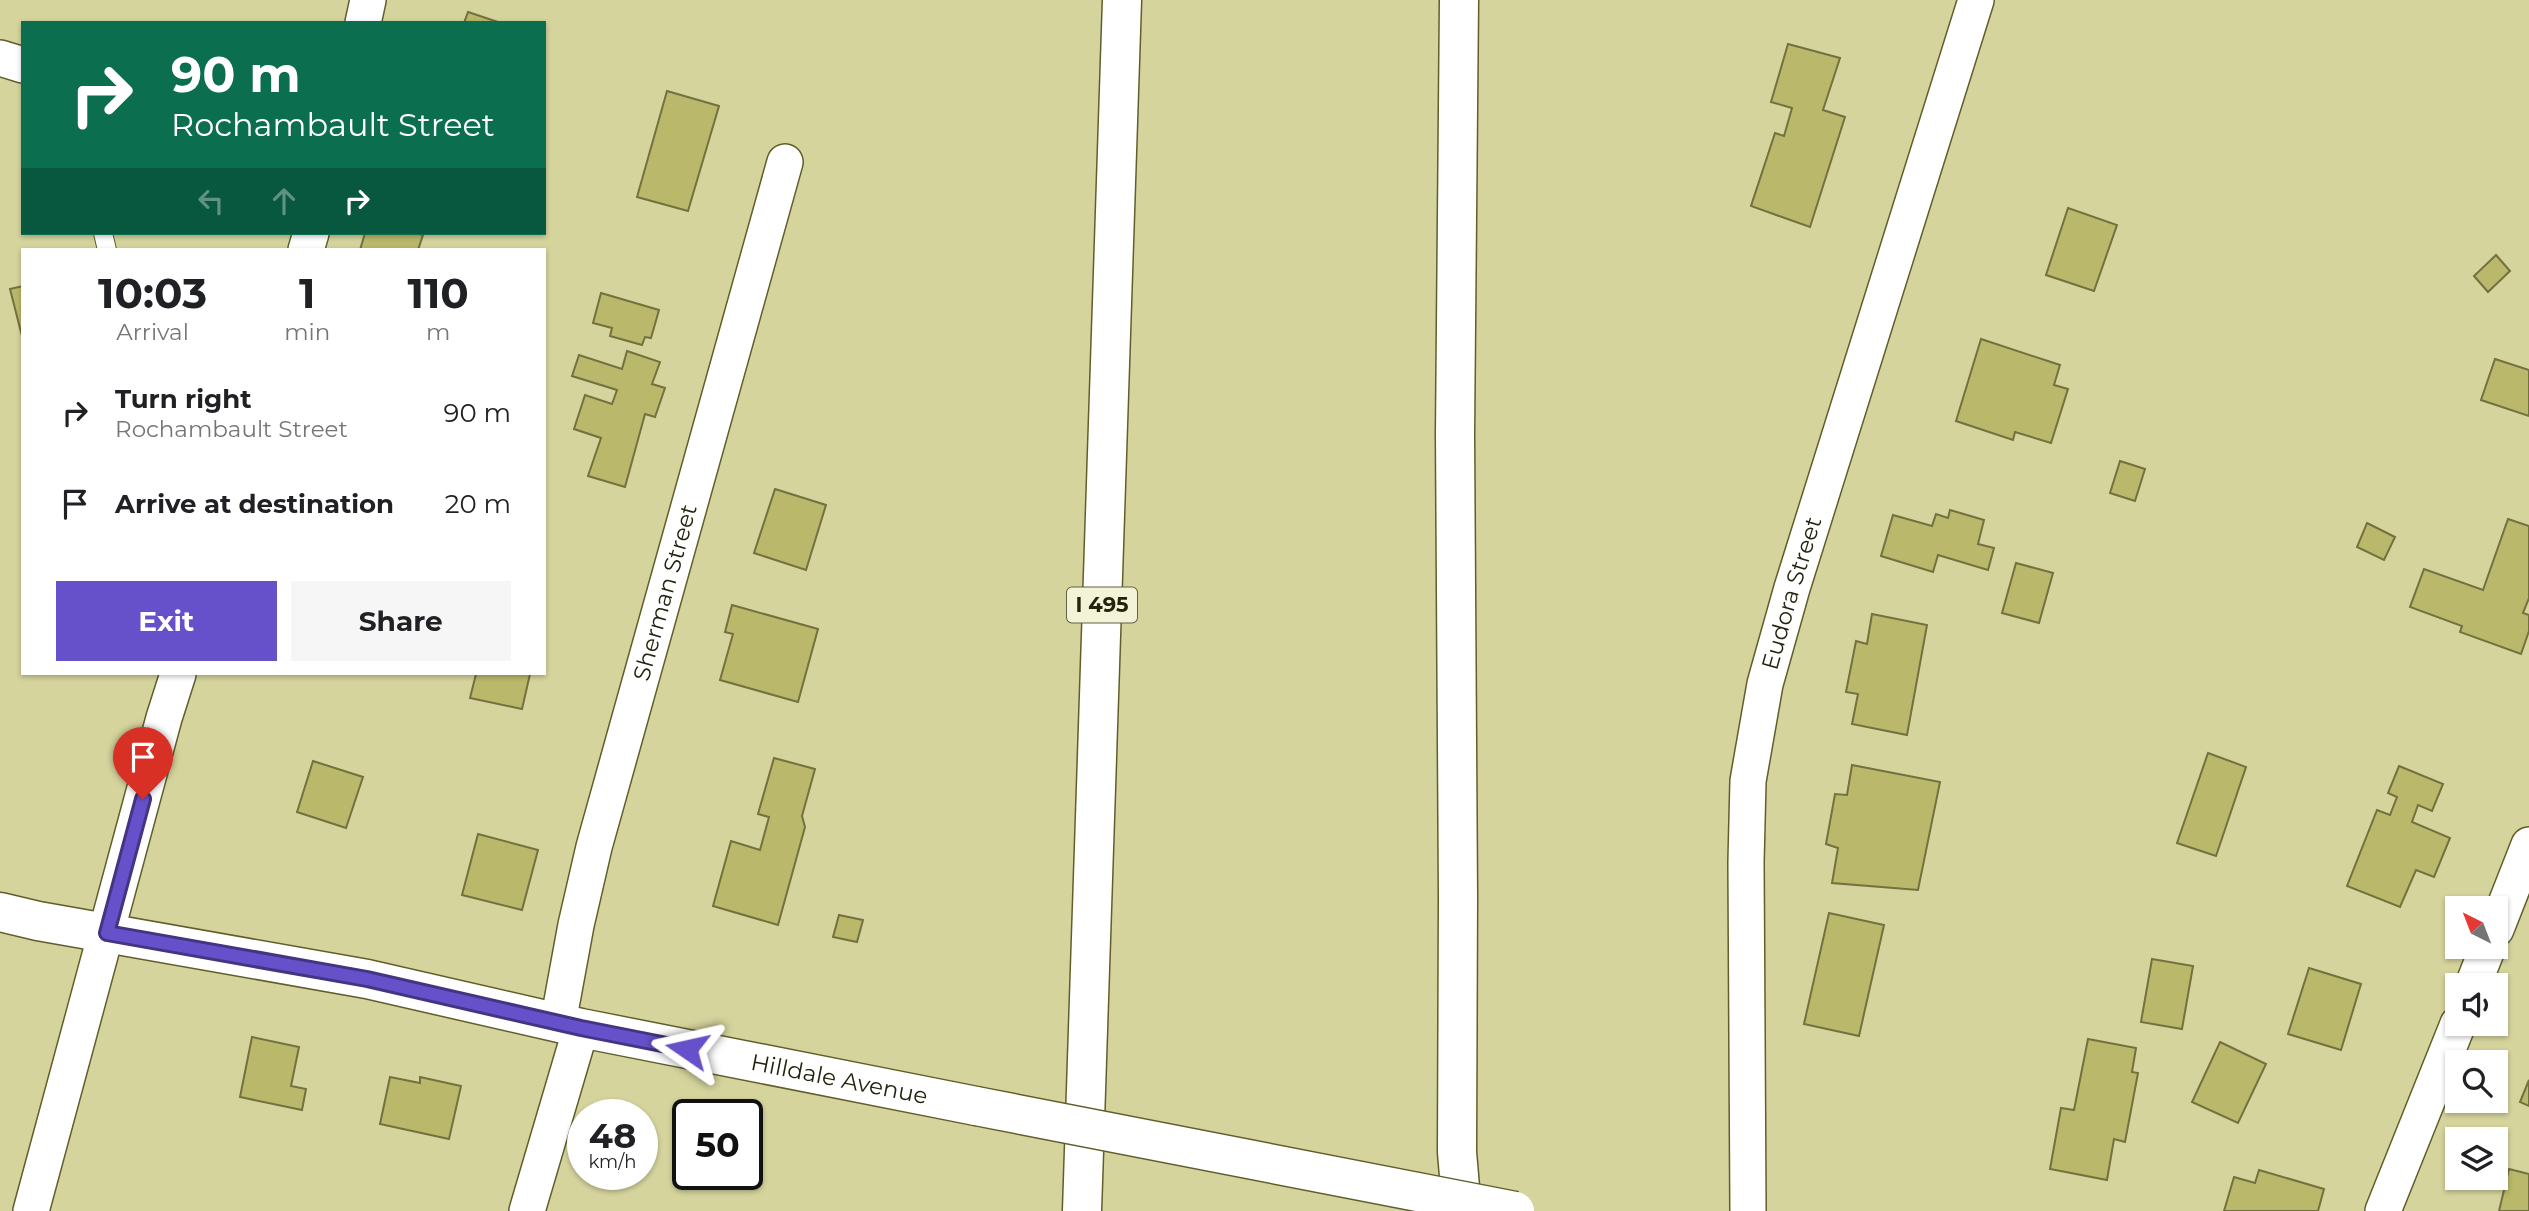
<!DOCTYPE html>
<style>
:root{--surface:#fff;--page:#f6f6f6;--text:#202124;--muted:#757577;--accent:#6751ca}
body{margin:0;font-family:Montserrat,sans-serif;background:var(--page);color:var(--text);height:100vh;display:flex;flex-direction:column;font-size:26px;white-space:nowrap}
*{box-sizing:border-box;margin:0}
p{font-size:23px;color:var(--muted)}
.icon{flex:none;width:38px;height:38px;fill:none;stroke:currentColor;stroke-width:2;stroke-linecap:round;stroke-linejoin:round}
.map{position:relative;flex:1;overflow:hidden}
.sheet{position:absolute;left:21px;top:248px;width:525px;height:427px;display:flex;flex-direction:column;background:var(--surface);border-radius:0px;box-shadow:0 2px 5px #0004}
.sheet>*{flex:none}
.banner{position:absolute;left:21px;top:21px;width:525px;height:214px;border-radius:0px;box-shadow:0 2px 5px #0004;background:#0b6e4f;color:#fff;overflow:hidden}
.needle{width:46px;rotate:318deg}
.fabs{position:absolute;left:2445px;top:896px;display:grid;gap:14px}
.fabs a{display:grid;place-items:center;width:63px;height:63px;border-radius:0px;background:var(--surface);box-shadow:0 2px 5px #0004;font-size:35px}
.speed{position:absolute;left:567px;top:1099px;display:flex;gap:14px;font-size:35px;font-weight:700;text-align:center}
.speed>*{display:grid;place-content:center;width:91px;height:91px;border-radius:50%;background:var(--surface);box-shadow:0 2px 5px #0004;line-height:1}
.speed small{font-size:18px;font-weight:400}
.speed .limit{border:4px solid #111;border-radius:10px;background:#fff;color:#111}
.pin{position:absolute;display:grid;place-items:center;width:60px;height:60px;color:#fff;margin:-72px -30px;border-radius:50% 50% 50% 0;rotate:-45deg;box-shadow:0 0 7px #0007}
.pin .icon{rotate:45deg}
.me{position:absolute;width:77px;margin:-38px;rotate:281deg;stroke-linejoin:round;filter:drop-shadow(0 0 5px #0008)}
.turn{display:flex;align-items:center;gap:24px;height:147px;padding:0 35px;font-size:32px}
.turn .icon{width:91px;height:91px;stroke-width:2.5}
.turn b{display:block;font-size:49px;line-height:60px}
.lanes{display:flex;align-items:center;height:66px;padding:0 35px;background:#0003;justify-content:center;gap:35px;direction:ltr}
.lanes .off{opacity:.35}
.eta{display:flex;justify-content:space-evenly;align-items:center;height:119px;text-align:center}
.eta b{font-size:42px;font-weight:700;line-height:49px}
.primary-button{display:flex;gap:14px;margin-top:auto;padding:14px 35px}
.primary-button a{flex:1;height:80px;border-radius:0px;background:var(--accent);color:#fff;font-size:28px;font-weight:700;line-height:80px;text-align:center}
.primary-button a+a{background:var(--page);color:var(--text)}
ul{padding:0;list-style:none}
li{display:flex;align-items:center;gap:21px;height:91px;padding:0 35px}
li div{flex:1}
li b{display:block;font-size:26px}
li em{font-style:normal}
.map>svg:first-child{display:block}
</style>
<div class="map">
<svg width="2529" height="1211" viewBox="0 0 2529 1211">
<rect width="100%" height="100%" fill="#d5d49d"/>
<g fill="#bab86b" stroke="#73713e" stroke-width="2">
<polygon points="468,12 501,23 464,23"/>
<polygon points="1788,44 1840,58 1823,110 1845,117 1810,227 1751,206 1775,133 1784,136 1792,108 1771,102"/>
<polygon points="667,91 719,106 688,211 637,197"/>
<polygon points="2068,208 2117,225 2094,291 2046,275"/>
<polygon points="365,233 415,233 423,235 418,250 360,250"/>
<polygon points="2496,255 2510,271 2488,292 2474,276"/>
<polygon points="23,286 23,340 10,289"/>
<polygon points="601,293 659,310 651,338 645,337 642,345 610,336 612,328 593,323"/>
<polygon points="1981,339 2060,365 2054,385 2068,389 2051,443 2015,432 2013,440 1956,421"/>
<polygon points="627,351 660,362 652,384 665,388 655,417 645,414 625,487 588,476 601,438 574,429 585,395 612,404 617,390 572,376 579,355 622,369"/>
<polygon points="2495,359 2529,370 2529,416 2481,400"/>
<polygon points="2120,461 2145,469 2135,501 2110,493"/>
<polygon points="775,489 826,505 806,570 754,553"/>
<polygon points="1950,510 1984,520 1978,544 1994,548 1988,570 1938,555 1933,572 1881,556 1893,515 1932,526 1936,514 1948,518"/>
<polygon points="2508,519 2529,526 2529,598 2523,613 2529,615 2529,631 2521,654 2460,632 2462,626 2410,607 2424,569 2483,590"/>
<polygon points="2367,523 2395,537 2384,560 2357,547"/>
<polygon points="2016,563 2053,573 2039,623 2002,613"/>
<polygon points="732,605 818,629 798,702 720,680 733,634 725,632"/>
<polygon points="1872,614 1927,625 1907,735 1852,724 1858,694 1846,692 1856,641 1867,644"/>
<polygon points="476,674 530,674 522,709 470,698"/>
<polygon points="2208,753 2246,767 2216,856 2177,843"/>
<polygon points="774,758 815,769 802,816 805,827 778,925 713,906 731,841 760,850 769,817 758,814"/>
<polygon points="313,761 363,777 346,828 297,812"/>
<polygon points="1852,765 1940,782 1918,890 1832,883 1838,848 1826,844 1835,794 1847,795"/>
<polygon points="2399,766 2443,784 2432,811 2418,805 2412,822 2450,838 2434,877 2416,870 2400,907 2347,886 2377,810 2390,815 2397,797 2388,793"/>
<polygon points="478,834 538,850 522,910 462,895"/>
<polygon points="1829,913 1884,925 1859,1036 1804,1024"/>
<polygon points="839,915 863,920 857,942 833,937"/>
<polygon points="2152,959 2193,966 2182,1029 2141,1022"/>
<polygon points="2309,968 2361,984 2341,1050 2288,1034"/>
<polygon points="252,1037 299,1047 291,1086 306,1089 302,1110 240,1097"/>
<polygon points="2088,1039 2136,1048 2132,1072 2138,1073 2125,1142 2114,1139 2107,1180 2050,1169 2061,1108 2074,1110"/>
<polygon points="2220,1042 2266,1064 2238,1123 2192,1102"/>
<polygon points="390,1077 420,1083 420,1077 461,1086 449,1139 380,1124"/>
<polygon points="2529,1080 2529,1106 2520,1102"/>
<polygon points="2509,1169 2529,1174 2529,1211 2499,1211"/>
<polygon points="2259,1170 2324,1189 2318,1211 2224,1211 2234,1177 2255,1183"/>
</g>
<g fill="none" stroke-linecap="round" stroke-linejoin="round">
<defs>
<polyline id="lane" points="103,233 107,250"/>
<g id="street">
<polyline points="363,23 368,0"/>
<polyline points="0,58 23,65"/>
<polyline points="306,250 311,233"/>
<polyline points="2496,929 2529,845"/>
<polyline points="2473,985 2488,947"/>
<path id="s1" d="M558 1023 576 925 594 847 785 162"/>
<polyline points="31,1211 164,718 178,674"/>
<polyline points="527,1211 581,1028"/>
<path id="s2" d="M1748 1211 1746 862 1748 781 1765 684 1792 588 1976 0"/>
<polyline points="2383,1211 2458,1024"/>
</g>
<g id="secondary">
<path id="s3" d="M0 912 38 921 367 979 581 1028 976 1106"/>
</g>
<g id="highway">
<polyline points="1459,0 1455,434 1458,897 1457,1152 1462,1211"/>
<polyline points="1082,1211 1122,0"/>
</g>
</defs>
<use href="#lane" stroke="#605e2b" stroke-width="20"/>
<use href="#street" stroke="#605e2b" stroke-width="38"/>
<use href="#secondary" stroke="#605e2b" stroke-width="41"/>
<use href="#highway" stroke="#605e2b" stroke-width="41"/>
<use href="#lane" stroke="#fff" stroke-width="18"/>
<use href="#street" stroke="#fff" stroke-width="35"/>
<use href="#secondary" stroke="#fff" stroke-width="38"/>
<use href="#highway" stroke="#fff" stroke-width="38"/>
<defs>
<polyline id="secondary-bridge" points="976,1106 1515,1211"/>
</defs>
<use href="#secondary-bridge" stroke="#605e2b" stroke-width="41" stroke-linecap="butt"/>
<use href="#secondary-bridge" stroke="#fff" stroke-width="38"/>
</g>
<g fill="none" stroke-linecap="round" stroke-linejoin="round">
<defs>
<polyline id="route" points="143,799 107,933 367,979 581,1028 687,1049"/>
</defs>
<use href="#route" stroke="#433583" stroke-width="18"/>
<use href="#route" stroke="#6751ca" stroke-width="12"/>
</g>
<g text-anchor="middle" stroke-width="6" stroke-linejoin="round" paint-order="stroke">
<rect fill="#f3f3d7" stroke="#62614a" stroke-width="2" x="1067" y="587.5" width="70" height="35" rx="5"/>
<g font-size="21" font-weight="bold" fill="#24230e">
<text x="1102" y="612">I 495</text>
</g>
<g font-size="23" fill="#24230e" stroke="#f3f3d7">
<text dy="8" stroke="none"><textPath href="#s1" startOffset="444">Sherman Street</textPath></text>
<text dy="8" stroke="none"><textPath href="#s2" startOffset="623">Eudora Street</textPath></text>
<text dy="8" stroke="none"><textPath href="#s3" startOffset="856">Hilldale Avenue</textPath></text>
</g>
</g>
</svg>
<div class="fabs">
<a><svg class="needle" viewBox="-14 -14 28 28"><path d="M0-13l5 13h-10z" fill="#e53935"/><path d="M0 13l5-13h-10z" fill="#757577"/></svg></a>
<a><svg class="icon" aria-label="sound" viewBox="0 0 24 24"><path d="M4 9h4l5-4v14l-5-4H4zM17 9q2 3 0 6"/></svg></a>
<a><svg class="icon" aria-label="search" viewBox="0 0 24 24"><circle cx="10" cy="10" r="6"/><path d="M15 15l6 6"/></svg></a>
<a><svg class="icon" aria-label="layers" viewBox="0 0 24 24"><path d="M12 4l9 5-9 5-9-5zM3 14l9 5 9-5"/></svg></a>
</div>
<div class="speed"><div>48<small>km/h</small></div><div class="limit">50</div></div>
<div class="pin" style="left:143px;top:799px;background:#d93025"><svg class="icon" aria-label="arrive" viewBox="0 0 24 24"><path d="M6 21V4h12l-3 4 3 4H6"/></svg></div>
<svg class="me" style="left:687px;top:1049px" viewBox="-20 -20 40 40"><path d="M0-17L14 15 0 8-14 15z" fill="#6751ca" stroke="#fff" stroke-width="4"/></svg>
<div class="banner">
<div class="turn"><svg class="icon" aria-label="right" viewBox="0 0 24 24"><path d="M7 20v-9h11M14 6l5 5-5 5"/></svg><div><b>90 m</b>Rochambault Street</div></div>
<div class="lanes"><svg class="icon off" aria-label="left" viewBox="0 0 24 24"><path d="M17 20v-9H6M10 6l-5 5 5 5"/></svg><svg class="icon off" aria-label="ahead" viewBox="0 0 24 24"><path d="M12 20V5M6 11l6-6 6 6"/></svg><svg class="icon" aria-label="right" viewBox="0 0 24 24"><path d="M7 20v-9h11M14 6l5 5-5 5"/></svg></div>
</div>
<section class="sheet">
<div class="eta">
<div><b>10:03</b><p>Arrival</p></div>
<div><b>1</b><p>min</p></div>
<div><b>110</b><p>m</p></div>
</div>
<ul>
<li><svg class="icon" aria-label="right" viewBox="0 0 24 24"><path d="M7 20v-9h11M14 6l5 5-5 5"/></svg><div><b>Turn right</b><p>Rochambault Street</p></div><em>90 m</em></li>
<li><svg class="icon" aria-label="arrive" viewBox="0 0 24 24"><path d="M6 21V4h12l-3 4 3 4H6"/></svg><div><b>Arrive at destination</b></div><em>20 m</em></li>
</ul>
<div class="primary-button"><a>Exit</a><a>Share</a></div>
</section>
</div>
